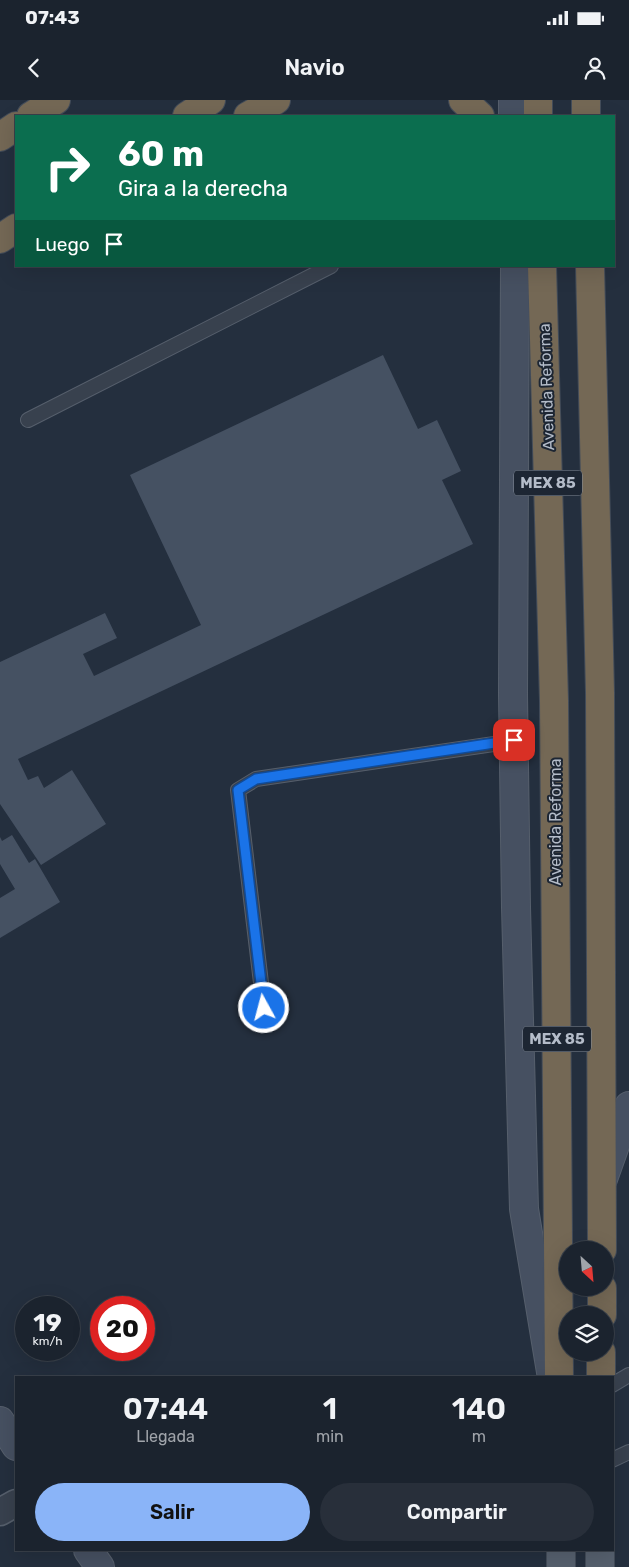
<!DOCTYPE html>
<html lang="es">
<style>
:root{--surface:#1b232e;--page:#282f3a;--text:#f1f3f6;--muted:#a0a4aa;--line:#39404a;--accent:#8ab4f8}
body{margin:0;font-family:Rubik,sans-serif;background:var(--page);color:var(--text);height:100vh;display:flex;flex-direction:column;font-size:19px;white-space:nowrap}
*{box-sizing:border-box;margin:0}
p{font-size:16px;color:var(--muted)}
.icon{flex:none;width:28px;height:28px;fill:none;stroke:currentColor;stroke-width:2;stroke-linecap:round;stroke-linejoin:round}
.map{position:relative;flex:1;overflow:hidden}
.side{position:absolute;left:15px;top:1276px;width:599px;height:175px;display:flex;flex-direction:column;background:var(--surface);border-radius:0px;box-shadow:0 5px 20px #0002,0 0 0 1px var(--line)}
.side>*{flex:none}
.banner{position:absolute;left:15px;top:15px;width:600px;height:152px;border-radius:0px;box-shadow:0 5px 20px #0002,0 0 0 1px var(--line);background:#0b6e4f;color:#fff;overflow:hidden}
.needle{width:32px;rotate:154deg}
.controls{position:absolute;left:559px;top:1141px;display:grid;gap:10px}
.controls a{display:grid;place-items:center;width:55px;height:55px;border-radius:50%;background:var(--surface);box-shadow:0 5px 20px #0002,0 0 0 1px var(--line);font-size:25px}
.speed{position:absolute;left:15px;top:1196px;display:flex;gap:10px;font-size:25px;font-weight:700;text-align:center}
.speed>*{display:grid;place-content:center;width:65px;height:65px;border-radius:50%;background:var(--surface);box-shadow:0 5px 20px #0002,0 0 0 1px var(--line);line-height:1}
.speed small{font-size:12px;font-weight:400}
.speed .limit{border:8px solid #d22;background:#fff;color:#111}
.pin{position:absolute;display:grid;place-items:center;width:42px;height:42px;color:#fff;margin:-21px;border-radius:10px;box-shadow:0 2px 8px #0006}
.me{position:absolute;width:55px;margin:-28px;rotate:353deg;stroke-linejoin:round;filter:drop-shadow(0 0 4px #0008)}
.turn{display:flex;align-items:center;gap:18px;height:105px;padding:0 20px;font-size:22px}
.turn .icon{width:65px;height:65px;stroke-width:2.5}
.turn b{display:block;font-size:35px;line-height:42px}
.then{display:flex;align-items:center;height:48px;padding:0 20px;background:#0003;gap:10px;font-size:19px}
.eta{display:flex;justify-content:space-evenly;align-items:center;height:85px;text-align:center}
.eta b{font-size:30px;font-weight:600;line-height:35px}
.action{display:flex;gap:10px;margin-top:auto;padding:10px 20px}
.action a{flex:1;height:58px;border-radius:30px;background:var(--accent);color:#111;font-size:20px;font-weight:600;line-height:58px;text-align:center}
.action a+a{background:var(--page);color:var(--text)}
.status{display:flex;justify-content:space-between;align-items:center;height:35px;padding:0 25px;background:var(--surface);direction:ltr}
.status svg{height:14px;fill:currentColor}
header{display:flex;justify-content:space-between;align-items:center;height:65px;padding:0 20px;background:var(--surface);font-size:22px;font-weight:600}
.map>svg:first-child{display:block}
</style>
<div class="status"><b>07:43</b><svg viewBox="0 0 49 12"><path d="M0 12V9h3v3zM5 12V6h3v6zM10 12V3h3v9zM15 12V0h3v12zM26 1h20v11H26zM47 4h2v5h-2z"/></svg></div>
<header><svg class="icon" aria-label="back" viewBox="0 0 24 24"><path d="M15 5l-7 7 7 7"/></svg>Navio<svg class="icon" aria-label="person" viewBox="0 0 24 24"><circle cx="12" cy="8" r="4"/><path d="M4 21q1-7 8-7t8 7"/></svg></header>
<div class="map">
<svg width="629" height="1467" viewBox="0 0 629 1467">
<rect width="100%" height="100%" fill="#242f3e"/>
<g fill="#455162">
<polygon points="383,255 418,329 437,320 461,371 442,380 473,444 18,659 28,680 38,676 44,688 72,670 106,724 41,765 0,704 0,562 105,513 117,538 83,554 94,576 201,525 130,375"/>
<polygon points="12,735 29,763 35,759 60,802 0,838 0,798 15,789 0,764 0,737 2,741"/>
</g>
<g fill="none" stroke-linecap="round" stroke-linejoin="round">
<defs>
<g id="lane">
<polyline points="28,320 331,166"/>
<polyline points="264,908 238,690 256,679 514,641"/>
<polyline points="612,1285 629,1275"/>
<polyline points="612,1360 629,1352"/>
</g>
<polyline id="street" points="0,1412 16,1403"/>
<g id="secondary">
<polyline points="513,0 513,16"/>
<polyline points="515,166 513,594 516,807 524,1109 551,1272"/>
<polyline points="603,1079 629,1006"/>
<polyline points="0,1321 16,1346"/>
<polyline points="88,1450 100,1467"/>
</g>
<g id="primary">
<polyline points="561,1450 561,1467"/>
<polyline points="600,1450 600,1467"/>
</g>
<g id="highway">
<polyline points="463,0 480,16"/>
<polyline points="538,0 538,16"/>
<polyline points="586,0 586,16"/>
<polyline points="31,16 56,0"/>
<polyline points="187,16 211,0"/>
<polyline points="248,16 276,0"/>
<polyline points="0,37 16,26"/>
<polyline points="0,139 16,128"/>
<polyline points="542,166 554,601 559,1278"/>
<polyline points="590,166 600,593 602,1150"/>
<polyline points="602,1215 602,1188"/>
<polyline points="601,1278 601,1252"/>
</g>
</defs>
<use href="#lane" stroke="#565f6c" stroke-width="16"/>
<use href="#street" stroke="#565f6c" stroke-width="29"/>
<use href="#secondary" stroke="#565f6c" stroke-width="30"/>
<use href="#primary" stroke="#414a57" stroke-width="30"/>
<use href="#highway" stroke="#434c59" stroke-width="30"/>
<use href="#lane" stroke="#38414e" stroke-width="14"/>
<use href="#street" stroke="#38414e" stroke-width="26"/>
<use href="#secondary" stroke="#465061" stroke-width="28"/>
<use href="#primary" stroke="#56606e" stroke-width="28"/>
<use href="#highway" stroke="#746855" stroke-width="28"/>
</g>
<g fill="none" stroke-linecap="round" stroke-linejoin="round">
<defs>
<polyline id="route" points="264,908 238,690 256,679 514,640"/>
</defs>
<use href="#route" stroke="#114b97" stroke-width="12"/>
<use href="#route" stroke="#1a73e8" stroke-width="9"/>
</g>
<g text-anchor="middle" stroke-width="4" stroke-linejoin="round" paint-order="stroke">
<g fill="#1d2633" stroke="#878f9c" stroke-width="1">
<rect x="514" y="370.5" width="68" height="25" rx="4"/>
<rect x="523" y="926.5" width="68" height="25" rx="4"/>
</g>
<g font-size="15" font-weight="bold" fill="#b4bcc9">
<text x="548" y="388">MEX 85</text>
<text x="557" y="944">MEX 85</text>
</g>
<g font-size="16" fill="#b4bcc9" stroke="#1d2633">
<text transform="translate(546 287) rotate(-92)" y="6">Avenida Reforma</text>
<text transform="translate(555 722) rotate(-90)" y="6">Avenida Reforma</text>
</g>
</g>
</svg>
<div class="controls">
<a><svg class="needle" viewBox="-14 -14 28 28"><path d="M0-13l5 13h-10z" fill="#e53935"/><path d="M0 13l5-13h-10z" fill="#a0a4aa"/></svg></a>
<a><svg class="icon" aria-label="layers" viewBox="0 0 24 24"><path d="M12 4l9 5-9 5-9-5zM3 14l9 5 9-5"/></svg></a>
</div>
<div class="speed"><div>19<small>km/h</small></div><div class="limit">20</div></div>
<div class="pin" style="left:514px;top:640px;background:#d93025"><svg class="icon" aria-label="arrive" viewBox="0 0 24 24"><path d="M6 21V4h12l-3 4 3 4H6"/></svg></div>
<svg class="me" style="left:264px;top:908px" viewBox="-20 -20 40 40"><circle r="17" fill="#1a73e8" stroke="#fff" stroke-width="3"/><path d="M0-11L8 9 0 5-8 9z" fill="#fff"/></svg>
<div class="banner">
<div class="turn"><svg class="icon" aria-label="right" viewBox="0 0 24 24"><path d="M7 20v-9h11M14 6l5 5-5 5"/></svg><div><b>60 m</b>Gira a la derecha</div></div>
<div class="then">Luego<svg class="icon" aria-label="arrive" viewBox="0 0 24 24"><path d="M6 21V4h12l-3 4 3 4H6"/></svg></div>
</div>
<section class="side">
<div class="eta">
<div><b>07:44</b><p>Llegada</p></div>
<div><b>1</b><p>min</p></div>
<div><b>140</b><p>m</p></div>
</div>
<div class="action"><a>Salir</a><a>Compartir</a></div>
</section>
</div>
